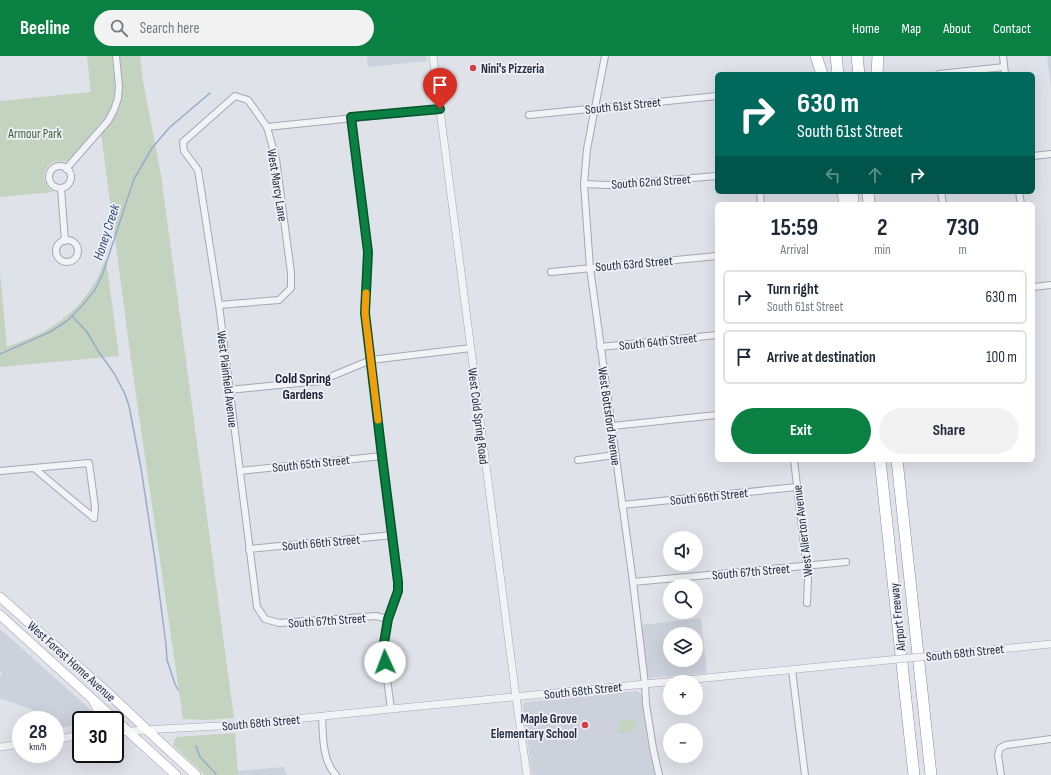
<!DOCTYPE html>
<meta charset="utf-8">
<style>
:root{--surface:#fff;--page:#f2f2f3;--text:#1f2937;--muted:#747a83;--line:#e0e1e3;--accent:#0b8043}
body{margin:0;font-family:"Sofia Sans Condensed",sans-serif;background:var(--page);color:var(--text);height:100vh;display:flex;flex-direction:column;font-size:15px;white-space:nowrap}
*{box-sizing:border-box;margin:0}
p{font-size:13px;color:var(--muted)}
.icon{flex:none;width:22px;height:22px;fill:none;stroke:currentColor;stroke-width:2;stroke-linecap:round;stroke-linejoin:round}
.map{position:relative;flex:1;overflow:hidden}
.details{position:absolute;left:715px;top:146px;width:320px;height:260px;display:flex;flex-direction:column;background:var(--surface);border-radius:6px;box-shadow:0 4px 16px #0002}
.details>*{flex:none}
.top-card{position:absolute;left:715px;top:16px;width:320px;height:122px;border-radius:6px;box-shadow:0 4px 16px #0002;background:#00695c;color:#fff;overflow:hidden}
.controls{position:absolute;left:663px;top:475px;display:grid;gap:8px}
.controls a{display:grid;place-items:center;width:40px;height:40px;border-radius:50%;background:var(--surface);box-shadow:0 4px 16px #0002;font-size:20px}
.speed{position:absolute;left:12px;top:655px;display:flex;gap:8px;font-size:20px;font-weight:700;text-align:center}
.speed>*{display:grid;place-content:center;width:52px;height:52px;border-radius:50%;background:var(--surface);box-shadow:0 4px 16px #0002;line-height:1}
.speed small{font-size:10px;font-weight:400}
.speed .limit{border:2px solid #111;border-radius:6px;background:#fff;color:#111}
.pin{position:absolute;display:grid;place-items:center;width:34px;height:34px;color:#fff;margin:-41px -17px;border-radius:50% 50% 50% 0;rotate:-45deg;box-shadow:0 0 4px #0007}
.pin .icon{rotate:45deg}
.me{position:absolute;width:44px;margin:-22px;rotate:358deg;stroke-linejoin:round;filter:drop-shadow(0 0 3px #0008)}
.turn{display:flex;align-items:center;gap:14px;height:84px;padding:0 16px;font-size:18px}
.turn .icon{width:52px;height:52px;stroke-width:2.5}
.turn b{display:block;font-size:28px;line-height:34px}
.lanes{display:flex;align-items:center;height:38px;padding:0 16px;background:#0003;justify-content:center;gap:20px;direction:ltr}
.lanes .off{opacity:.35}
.eta{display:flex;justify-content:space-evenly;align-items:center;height:68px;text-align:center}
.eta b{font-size:24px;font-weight:700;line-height:28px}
.button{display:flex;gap:8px;margin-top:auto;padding:8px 16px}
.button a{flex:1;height:46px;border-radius:24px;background:var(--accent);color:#fff;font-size:16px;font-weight:700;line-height:46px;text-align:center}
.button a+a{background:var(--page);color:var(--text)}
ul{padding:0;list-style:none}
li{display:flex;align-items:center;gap:12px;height:54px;margin:0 8px 6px;padding:0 8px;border:2px solid var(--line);border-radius:6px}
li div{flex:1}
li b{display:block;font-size:15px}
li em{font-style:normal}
header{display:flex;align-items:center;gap:24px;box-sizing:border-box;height:56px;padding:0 20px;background:var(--accent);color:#fff}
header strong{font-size:19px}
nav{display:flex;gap:22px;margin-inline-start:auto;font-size:14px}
.search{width:280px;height:36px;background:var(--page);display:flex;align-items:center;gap:10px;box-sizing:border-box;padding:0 14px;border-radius:22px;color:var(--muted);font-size:15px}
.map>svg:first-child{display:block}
</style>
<header>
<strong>Beeline</strong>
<div class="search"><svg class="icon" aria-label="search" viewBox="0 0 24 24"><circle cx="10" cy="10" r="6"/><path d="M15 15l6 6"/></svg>Search here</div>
<nav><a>Home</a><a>Map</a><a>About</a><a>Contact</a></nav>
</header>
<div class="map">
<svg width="1051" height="719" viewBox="0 0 1051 719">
<rect width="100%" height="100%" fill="#dfe2e9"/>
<g fill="#cdd1db" fill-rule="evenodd">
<polygon points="367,0 426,0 427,5 368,11"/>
<polygon points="1047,0 1051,0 1051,32"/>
<path d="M701 562 707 617 649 622 647 619 641 569ZM670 578H696V604H670Z"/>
<polygon points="0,573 92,655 90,664 81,664 81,668 55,673 55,664 39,664 38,656 0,642 0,622 2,617 0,616"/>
<polygon points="637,635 640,637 641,638 647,683 655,719 532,719 523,650 524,647 527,646"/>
<polygon points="284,711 287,719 238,719 238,715"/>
</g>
<g fill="#c3d3c0">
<path d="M87 0H112L115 34 112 49 109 56 102 65 69 104C64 107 59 104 54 106 40 112 42 130 54 136L0 141V45L91 36Z"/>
<path d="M120 0H140L143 25 161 119 234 662 206 664 183 663 132 311 101 78C127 52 123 33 120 0Z"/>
<path d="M106 203 119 300 0 311V216L7 291C22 285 39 279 53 270 70 259 87 242 97 223 100 217 103 209 106 203Z"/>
<path d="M623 663 633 664 637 666V672C631 676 626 680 619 676V666Z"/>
<polygon points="235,677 238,719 205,719 175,691 173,689 175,683 177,681"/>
</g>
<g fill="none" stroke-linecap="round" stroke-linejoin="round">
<g stroke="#98accb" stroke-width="1.5">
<polyline points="72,260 87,276 98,295 114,317 125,338 129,350 141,412 155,504 166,589 167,604 175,628 178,634"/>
<polyline points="0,298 50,276 67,265 81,251 95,234 103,217 134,123 152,92 169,72 210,37"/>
<polyline points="196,690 200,701 216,718"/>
</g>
<defs>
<g id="minor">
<polyline points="605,0 587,93 584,128 590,212 633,526 645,628 646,648 653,692 659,719"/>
<polyline points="1003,0 1005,18"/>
<polyline points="939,18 1004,11"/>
<polyline points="529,59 717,40"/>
<polyline points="351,61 368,197 365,257 382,400 398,526 398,535 388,563 383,593 391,653"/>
<polyline points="267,71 440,53"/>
<polyline points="1033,100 1051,98"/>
<circle cx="60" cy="121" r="11"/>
<polyline points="66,113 108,65 114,54 118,42 119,30 116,0"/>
<polyline points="584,128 608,129 717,120"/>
<polyline points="61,132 65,185"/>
<polyline points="760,136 761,148"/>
<polyline points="941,136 943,148"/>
<polyline points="1019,136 1021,148"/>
<circle cx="67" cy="195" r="11"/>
<polyline points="551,216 717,200"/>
<polyline points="1033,231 1051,229"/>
<polyline points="219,249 279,244 291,232 291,217 276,103 267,71 248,44 235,40 183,86 184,95 198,114 219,249 257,551 265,563 279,567 376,560 388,563"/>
<polyline points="600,291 717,279"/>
<polyline points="229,334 320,325 371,304 471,292"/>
<polyline points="612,370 717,359"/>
<polyline points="578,404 615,399"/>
<polyline points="794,404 808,523 807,547"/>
<polyline points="34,412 60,434 94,462"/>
<polyline points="0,415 89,407 95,451 94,462"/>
<polyline points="240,415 382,400"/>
<polyline points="622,449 797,431"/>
<polyline points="249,493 393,479"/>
<polyline points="633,526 846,506"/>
<polyline points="792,614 805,719"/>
<path d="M322 660C323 679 322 705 336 719"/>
<polyline points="1001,719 998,699 1000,692 1006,689 1051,683"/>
</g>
<g id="tertiary">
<polyline points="433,0 516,641 527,719"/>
<polyline points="942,599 1051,588"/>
<polyline points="115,676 161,673 238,669 391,653 878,605"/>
<polyline points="55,684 80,679"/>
<polyline points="0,691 21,688"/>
</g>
<g id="primary">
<polyline points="0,541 107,636 161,687 196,719"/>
<polyline points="0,559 176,719"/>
<path d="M94 646C98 652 100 657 98 664"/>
<polyline points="75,680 81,677"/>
</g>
<g id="motorway">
<polyline points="816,0 822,18"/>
<polyline points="836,0 838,18"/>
<polyline points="857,0 859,18"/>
<polyline points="877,18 878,0"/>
<polyline points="843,136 845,148"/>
<polyline points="852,136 853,148"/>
<polyline points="868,136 869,148"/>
<polyline points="880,404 914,719"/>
<polyline points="897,404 931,719"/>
</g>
</defs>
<use href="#minor" stroke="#a4a8b3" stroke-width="8"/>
<use href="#tertiary" stroke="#a4a8b3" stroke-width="8"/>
<use href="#primary" stroke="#9ea5b5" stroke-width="10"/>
<use href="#motorway" stroke="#868ea1" stroke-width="12"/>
<use href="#minor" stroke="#f2f3f7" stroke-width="6"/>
<use href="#tertiary" stroke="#f2f3f7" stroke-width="7"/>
<use href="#primary" stroke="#fff" stroke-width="9"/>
<use href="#motorway" stroke="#fff" stroke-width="11"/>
<defs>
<polyline id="tertiary-bridge" points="878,605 942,599"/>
</defs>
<use href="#tertiary-bridge" stroke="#a4a8b3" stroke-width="8" stroke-linecap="butt"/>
<use href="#tertiary-bridge" stroke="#f2f3f7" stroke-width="7"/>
</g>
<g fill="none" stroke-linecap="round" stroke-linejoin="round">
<defs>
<polyline id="route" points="385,606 383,593 388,563 398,535 398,526 382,400 365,257 368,196 351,61 440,53"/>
</defs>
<use href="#route" stroke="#07532c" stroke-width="10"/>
<use href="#route" stroke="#0b8043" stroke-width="7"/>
<polyline stroke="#f59e0b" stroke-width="7" points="366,237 365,257 378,364"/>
</g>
<g fill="#d53d46" stroke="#eff1f7" stroke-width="1.5">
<circle cx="473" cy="12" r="4"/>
<circle cx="585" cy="669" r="4"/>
</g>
<g text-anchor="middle" stroke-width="3.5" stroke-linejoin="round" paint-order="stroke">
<g font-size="13" font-weight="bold" fill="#272e41" stroke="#eff1f7" text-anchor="start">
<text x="481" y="17">Nini's Pizzeria</text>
<text x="577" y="667" text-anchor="end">Maple Grove<tspan x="577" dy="15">Elementary School</tspan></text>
</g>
<g font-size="13" fill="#272e41" stroke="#eff1f7">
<text transform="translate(623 49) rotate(-6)" y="5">South 61st Street</text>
<text transform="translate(651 125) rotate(-4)" y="5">South 62nd Street</text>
<text transform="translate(278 129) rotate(81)" y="5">West Marcy Lane</text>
<text transform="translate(634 207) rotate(-5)" y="5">South 63rd Street</text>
<text transform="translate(658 285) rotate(-6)" y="5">South 64th Street</text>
<text transform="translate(228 323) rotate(83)" y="5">West Plainfield Avenue</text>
<text transform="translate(479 360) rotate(83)" y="5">West Cold Spring Road</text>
<text transform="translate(610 360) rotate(82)" y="5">West Bottsford Avenue</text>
<text transform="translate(311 407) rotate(-6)" y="5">South 65th Street</text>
<text transform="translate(709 440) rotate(-6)" y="5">South 66th Street</text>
<text transform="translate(802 475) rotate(-97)" y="5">West Allerton Avenue</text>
<text transform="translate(321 486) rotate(-5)" y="5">South 66th Street</text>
<text transform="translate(751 515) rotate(-5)" y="5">South 67th Street</text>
<text transform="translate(897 561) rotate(-96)" y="5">Airport Freeway</text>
<text transform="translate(327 564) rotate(-4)" y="5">South 67th Street</text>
<text transform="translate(965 596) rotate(-6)" y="5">South 68th Street</text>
<text transform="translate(72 605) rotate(42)" y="5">West Forest Home Avenue</text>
<text transform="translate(583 634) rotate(-6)" y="5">South 68th Street</text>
<text transform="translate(261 666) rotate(-5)" y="5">South 68th Street</text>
</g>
<g font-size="13" fill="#385e34" stroke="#eff1f7">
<text x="35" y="82">Armour Park</text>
</g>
<g font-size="14" font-style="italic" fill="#2f4977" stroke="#eff1f7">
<text transform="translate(106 176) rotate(-72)" y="5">Honey Creek</text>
</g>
<g font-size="14" font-weight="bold" fill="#191f32" stroke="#eff1f7">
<text x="303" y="327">Cold Spring<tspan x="303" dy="16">Gardens</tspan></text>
</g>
</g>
</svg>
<div class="controls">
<a><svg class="icon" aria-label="sound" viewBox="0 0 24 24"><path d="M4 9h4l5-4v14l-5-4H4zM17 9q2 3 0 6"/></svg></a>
<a><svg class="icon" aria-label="search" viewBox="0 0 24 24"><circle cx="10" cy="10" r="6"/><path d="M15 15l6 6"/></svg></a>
<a><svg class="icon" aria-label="layers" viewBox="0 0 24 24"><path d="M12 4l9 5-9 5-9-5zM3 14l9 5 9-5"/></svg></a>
<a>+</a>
<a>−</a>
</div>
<div class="speed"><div>28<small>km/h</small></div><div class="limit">30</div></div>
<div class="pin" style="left:440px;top:53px;background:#d93025"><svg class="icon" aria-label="arrive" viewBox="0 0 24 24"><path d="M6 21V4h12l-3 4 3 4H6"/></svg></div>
<svg class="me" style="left:385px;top:606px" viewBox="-20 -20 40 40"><circle r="19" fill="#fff"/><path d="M0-13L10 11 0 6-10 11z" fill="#0b8043"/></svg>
<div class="top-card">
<div class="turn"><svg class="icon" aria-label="right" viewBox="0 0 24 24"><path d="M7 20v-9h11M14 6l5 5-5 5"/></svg><div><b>630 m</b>South 61st Street</div></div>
<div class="lanes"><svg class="icon off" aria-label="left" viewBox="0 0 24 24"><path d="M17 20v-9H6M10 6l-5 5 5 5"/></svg><svg class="icon off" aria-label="ahead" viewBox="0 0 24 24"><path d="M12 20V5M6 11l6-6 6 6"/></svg><svg class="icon" aria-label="right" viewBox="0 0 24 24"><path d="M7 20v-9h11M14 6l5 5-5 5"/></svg></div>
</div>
<section class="details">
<div class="eta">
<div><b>15:59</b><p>Arrival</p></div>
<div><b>2</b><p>min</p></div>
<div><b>730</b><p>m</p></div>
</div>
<ul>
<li><svg class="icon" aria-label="right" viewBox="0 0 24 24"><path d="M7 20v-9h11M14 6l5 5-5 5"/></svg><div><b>Turn right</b><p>South 61st Street</p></div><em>630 m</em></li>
<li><svg class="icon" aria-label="arrive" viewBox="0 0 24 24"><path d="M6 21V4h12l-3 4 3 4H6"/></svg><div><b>Arrive at destination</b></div><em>100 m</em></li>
</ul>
<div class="button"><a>Exit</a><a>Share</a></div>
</section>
</div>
